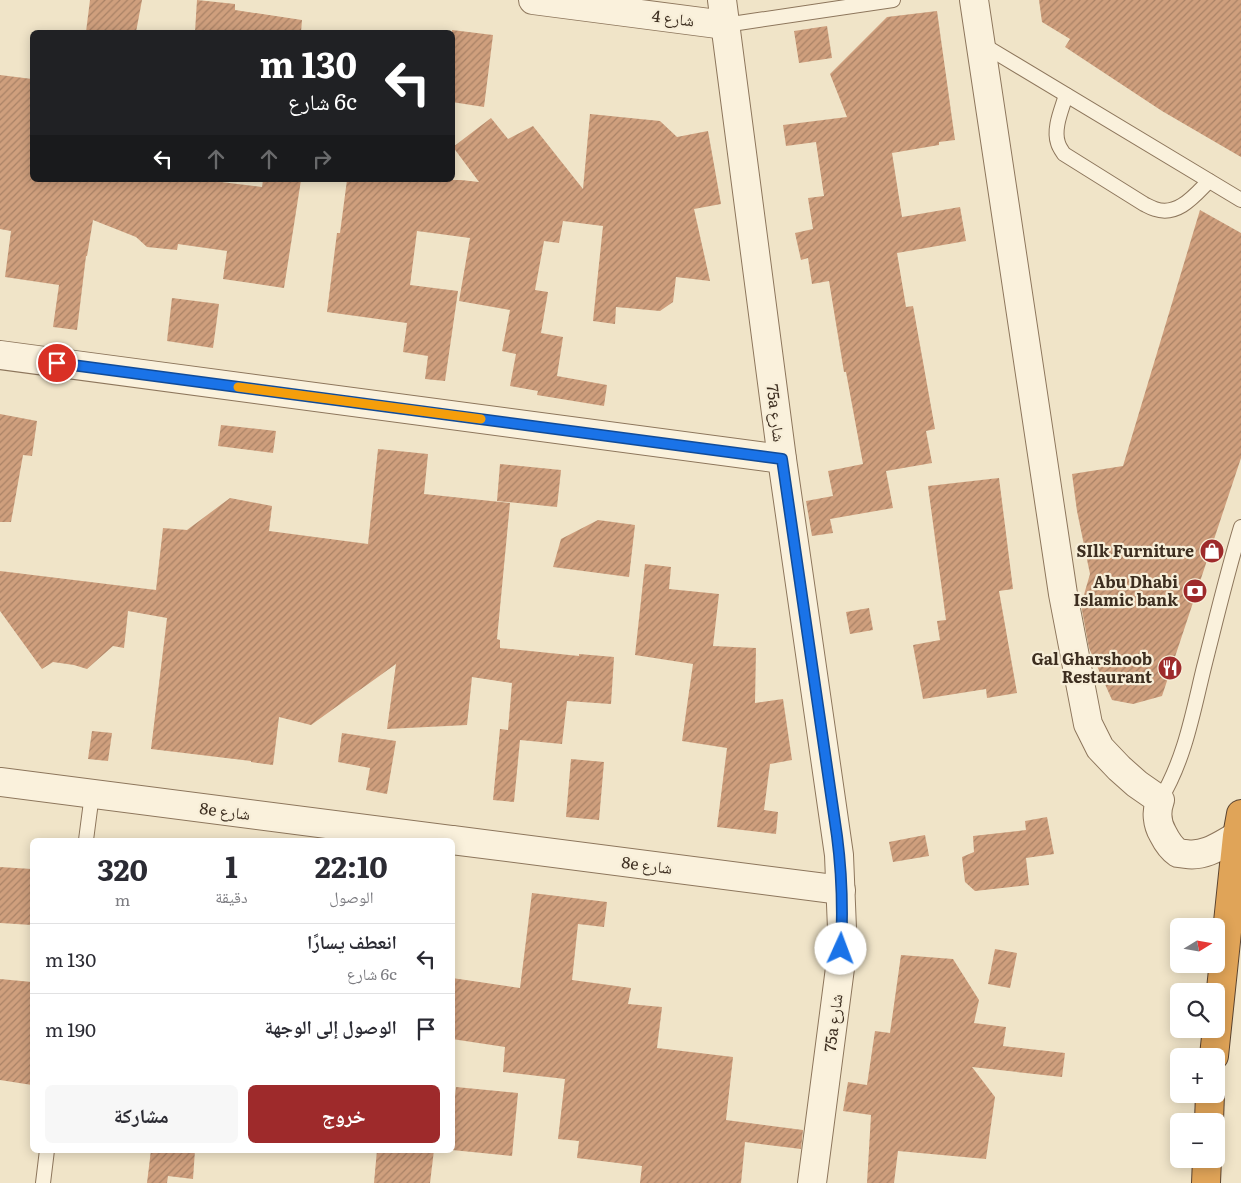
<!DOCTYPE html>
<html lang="ar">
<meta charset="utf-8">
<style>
:root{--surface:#fff;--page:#f7f7f7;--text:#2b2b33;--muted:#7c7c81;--line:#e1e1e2;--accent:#9e2a2b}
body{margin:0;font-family:Literata,"Noto Naskh Arabic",serif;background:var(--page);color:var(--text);direction:rtl;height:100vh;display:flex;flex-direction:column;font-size:19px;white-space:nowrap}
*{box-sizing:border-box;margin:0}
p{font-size:16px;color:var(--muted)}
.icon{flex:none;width:28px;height:28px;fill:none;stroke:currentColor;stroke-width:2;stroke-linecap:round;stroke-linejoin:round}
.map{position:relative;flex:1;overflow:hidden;direction:ltr}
.sheet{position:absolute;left:30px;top:838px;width:425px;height:315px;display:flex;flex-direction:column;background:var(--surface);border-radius:8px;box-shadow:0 2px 12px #0003;direction:rtl}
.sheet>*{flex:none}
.hud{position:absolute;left:30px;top:30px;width:425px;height:152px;border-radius:8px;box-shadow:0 2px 12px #0003;direction:rtl;background:#202124;color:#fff;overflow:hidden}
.needle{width:32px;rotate:79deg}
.controls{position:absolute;left:1170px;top:918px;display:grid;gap:10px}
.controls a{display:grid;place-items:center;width:55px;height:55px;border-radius:8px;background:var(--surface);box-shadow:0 2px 12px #0003;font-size:25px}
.pin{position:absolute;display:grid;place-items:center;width:42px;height:42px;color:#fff;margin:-21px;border:2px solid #fff;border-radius:50%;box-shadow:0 1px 5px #0007}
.me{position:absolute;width:55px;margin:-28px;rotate:2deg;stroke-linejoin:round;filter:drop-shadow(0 0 4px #0008)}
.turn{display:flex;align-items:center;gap:18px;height:105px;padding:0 15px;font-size:22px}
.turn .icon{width:65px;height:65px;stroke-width:2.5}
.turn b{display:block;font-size:35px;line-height:42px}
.lanes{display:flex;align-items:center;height:48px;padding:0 15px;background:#0003;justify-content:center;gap:25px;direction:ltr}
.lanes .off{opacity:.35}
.eta{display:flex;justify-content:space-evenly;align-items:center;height:85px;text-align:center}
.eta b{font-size:30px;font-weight:700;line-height:35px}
.primary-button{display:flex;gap:10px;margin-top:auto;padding:10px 15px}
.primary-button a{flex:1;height:58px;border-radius:8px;background:var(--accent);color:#fff;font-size:20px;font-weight:700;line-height:58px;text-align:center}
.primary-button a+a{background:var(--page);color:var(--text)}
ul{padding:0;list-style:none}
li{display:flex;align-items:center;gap:15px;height:70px;padding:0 15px;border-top:1px solid var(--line)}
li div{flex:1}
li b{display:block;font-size:19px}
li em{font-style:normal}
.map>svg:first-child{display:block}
</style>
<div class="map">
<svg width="1241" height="1183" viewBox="0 0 1241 1183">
<defs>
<pattern id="building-hatch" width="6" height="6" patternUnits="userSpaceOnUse" patternTransform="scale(1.25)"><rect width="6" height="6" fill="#cf9f7d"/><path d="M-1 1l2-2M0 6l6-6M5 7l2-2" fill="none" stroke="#a98266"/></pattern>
</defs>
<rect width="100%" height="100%" fill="#f0e4c8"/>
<g fill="url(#building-hatch)">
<polygon points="90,0 142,0 136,32 86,32"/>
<polygon points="197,0 235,4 235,10 302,20 301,32 195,32"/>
<polygon points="1039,0 1241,0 1241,157 1162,111 1065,47 1070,39 1042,22"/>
<polygon points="937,11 955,140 939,142 939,145 892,153 902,217 960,207 966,241 897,253 906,307 913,306 935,429 926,431 932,463 886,471 893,508 830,519 833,533 812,536 806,501 833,496 828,471 863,464 846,372 844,372 829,281 812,284 808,258 801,260 795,233 813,229 808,198 824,196 816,142 786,146 783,125 847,117 830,74 887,17"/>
<polygon points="827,26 832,58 799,63 794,31"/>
<polygon points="452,30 493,35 484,107 452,102"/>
<polygon points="0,75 32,79 32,180 213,180 213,181 262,187 263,180 301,180 284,288 223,279 227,251 178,244 177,250 147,247 136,237 93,220 87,256 86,256 77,330 53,327 59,285 5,277 11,231 0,229"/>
<polygon points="590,114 660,121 677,137 708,131 721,204 694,209 710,281 676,277 673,302 660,311 616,307 615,324 593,321 603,226 563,221 559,243 544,241 535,290 548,292 541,333 563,337 557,376 607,385 604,406 537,395 538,391 510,386 516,354 502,351 510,310 459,301 470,238 417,231 410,285 458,291 445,381 425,379 428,356 403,352 407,323 327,312 337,233 340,233 347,180 461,180 479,182 453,147 491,118 508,139 533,126 583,189"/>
<polygon points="1200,210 1241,233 1241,458 1162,696 1133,704 1112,700 1089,648 1081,605 1090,574 1077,511 1072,474 1123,466"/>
<polygon points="172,298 219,304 213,348 167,341"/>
<polygon points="0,414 37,421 32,456 23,455 11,522 0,522"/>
<polygon points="221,425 276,431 273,453 218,446"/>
<polygon points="378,449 428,454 424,494 510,503 497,639 500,640 500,648 579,656 579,654 614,657 611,704 567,701 562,744 520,740 514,802 493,800 500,729 508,730 512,683 472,677 467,725 387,729 396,664 311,725 279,717 273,765 251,762 251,761 151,749 167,618 128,611 124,648 113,646 87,669 74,665 53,662 42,669 0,611 0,571 156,590 163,528 187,530 230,498 272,506 269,531 368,544"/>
<polygon points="500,464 561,470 557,507 497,501"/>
<polygon points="999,478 1013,589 999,591 1017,693 987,698 986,689 923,699 913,645 940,640 937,621 946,620 928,486"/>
<polygon points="598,520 635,525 629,577 553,567 561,539"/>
<polygon points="645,564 671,567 669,589 719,594 713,646 756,648 755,703 783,699 792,760 770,764 764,810 778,812 776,834 717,827 727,748 682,741 693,664 635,655"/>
<polygon points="869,608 873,630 850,634 846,612"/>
<polygon points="92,731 112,733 108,761 88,759"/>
<polygon points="342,733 396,741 387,794 366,790 370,768 338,762"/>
<polygon points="571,759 604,762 599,820 566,817"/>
<polygon points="1047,817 1054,854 1026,858 1029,885 975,891 965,882 962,857 974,852 973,836 1026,830 1025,821"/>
<polygon points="925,835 929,856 893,862 889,842"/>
<polygon points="0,867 32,869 32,925 0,923"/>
<polygon points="532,893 607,902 604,927 578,924 572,980 631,988 628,1004 662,1007 657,1048 733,1057 726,1120 803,1130 801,1149 745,1142 741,1183 640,1183 642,1166 577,1158 579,1141 558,1139 565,1079 503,1072 505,1047 452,1039 452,978 520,988"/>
<polygon points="995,949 1017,953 1010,988 988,984"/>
<polygon points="901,955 953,959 979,1000 974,1023 1006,1027 1003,1046 1065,1053 1062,1077 972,1067 995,1097 986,1159 898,1151 894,1183 867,1183 871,1115 843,1111 848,1082 867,1085 875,1031 890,1033"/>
<polygon points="0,979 32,982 32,1085 0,1080"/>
<polygon points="456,1087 518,1093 512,1156 452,1150 452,1124"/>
<polygon points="151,1150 195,1150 193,1179 168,1176 167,1183 147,1183"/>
<polygon points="377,1150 434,1150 430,1183 374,1183"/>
</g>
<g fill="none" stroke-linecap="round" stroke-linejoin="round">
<defs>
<g id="lane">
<polyline points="725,25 893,0"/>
<polyline points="980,43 1241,200"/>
<path d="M1066 95C1062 109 1053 128 1058 143 1059 147 1062 151 1064 154L1144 204C1148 206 1151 208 1155 209 1178 217 1195 195 1209 181"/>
<path d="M1160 800C1185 759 1193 712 1204 667 1216 620 1227 573 1241 527"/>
<polyline points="86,840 92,794"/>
<polyline points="43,1183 47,1150"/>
</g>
<g id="street">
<polyline points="533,0 725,25"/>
<polyline points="722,0 782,459 839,855 842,929 840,968 812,1183"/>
<path d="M974 0 1063 594 1088 724 1100 748 1119 768 1137 784 1160 800C1156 811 1157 824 1163 834 1166 840 1172 849 1178 853 1179 853 1185 854 1186 854 1205 857 1221 845 1237 836"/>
<polyline points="0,355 782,459"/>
<polyline points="0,782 451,840"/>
<polyline points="452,840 841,890"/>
</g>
<g id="highway">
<polyline points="1214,1056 1237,836 1241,814"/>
<polyline points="1209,1121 1210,1094"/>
<polyline points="1206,1183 1207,1159"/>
</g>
</defs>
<use href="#lane" stroke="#8d765c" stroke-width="16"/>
<use href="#street" stroke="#8d765c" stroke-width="30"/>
<use href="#highway" stroke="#5b4430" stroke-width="30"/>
<use href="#lane" stroke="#faf1dc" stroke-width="14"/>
<use href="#street" stroke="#faf1dc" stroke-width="28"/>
<use href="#highway" stroke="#e0a458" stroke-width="28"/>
</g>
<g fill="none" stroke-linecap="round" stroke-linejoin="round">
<defs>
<path id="route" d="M57 363 782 459 837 836C842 874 843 911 841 949"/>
</defs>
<use href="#route" stroke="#114b97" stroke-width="12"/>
<use href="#route" stroke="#1a73e8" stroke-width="9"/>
<polyline stroke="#f59e0b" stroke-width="9" points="238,387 481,419"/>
</g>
<defs>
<symbol id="shop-disc" viewBox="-11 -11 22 22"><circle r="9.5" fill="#9e2a2b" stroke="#f7eed8"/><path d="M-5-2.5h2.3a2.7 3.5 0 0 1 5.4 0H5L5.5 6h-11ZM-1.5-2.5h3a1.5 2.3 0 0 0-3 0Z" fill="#fff"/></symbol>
<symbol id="bank-disc" viewBox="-11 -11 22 22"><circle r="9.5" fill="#9e2a2b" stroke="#f7eed8"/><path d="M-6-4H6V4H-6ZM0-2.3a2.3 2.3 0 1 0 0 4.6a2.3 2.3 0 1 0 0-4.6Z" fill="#fff"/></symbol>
<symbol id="restaurant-disc" viewBox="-11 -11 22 22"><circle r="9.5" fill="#9e2a2b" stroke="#f7eed8"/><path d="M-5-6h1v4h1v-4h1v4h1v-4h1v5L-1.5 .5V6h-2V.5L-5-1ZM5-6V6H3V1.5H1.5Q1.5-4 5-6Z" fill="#fff"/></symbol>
</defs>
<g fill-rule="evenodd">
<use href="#shop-disc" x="1198" y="537" width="28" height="28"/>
<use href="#bank-disc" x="1181" y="577" width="28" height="28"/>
<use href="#restaurant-disc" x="1156" y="654" width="28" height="28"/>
</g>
<g text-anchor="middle" stroke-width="4.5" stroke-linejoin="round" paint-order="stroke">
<g font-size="16" fill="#3d2e20" stroke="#f7eed8">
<text transform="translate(673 18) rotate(7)" y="6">شارع 4</text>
<text transform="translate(776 413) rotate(83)" y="6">75a شارع</text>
<text transform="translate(225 811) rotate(7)" y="6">8e شارع</text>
<text transform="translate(647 865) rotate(7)" y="6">8e شارع</text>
<text transform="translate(833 1023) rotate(-83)" y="6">75a شارع</text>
</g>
<g font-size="16" font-weight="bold" fill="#3d2e20" stroke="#f7eed8" text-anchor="end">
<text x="1194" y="557">SIlk Furniture</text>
<text x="1178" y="588">Abu Dhabi<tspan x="1178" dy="18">Islamic bank</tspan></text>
<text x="1152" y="665">Gal Gharshoob<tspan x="1152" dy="18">Restaurant</tspan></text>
</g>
</g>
</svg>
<div class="controls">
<a><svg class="needle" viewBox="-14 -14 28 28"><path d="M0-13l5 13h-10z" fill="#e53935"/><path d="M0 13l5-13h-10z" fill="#7c7c81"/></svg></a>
<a><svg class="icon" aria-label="search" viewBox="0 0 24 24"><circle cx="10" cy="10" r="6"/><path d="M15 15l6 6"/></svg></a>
<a>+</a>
<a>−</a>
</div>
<div class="pin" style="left:57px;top:363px;background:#d93025"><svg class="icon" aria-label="arrive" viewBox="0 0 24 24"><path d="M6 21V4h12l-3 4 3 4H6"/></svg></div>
<svg class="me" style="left:841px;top:949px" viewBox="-20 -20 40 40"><circle r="19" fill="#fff"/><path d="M0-13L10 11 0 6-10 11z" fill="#1a73e8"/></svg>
<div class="hud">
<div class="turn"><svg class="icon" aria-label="left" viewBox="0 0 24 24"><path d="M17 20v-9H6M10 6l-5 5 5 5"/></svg><div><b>130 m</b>6c شارع</div></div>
<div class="lanes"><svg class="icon" aria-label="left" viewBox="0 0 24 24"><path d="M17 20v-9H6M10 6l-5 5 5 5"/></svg><svg class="icon off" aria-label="ahead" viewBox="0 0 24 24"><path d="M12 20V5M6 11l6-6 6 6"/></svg><svg class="icon off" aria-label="ahead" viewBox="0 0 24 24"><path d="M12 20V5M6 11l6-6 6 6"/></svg><svg class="icon off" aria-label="right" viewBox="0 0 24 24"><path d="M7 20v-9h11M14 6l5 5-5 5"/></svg></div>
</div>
<section class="sheet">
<div class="eta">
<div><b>22:10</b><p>الوصول</p></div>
<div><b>1</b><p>دقيقة</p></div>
<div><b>320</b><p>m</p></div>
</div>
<ul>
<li><svg class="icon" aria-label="left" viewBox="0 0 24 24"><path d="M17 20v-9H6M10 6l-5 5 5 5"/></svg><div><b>انعطف يسارًا</b><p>6c شارع</p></div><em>130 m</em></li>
<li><svg class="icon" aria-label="arrive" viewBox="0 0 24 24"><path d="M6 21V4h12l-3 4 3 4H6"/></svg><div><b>الوصول إلى الوجهة</b></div><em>190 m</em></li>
</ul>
<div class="primary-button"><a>خروج</a><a>مشاركة</a></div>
</section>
</div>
